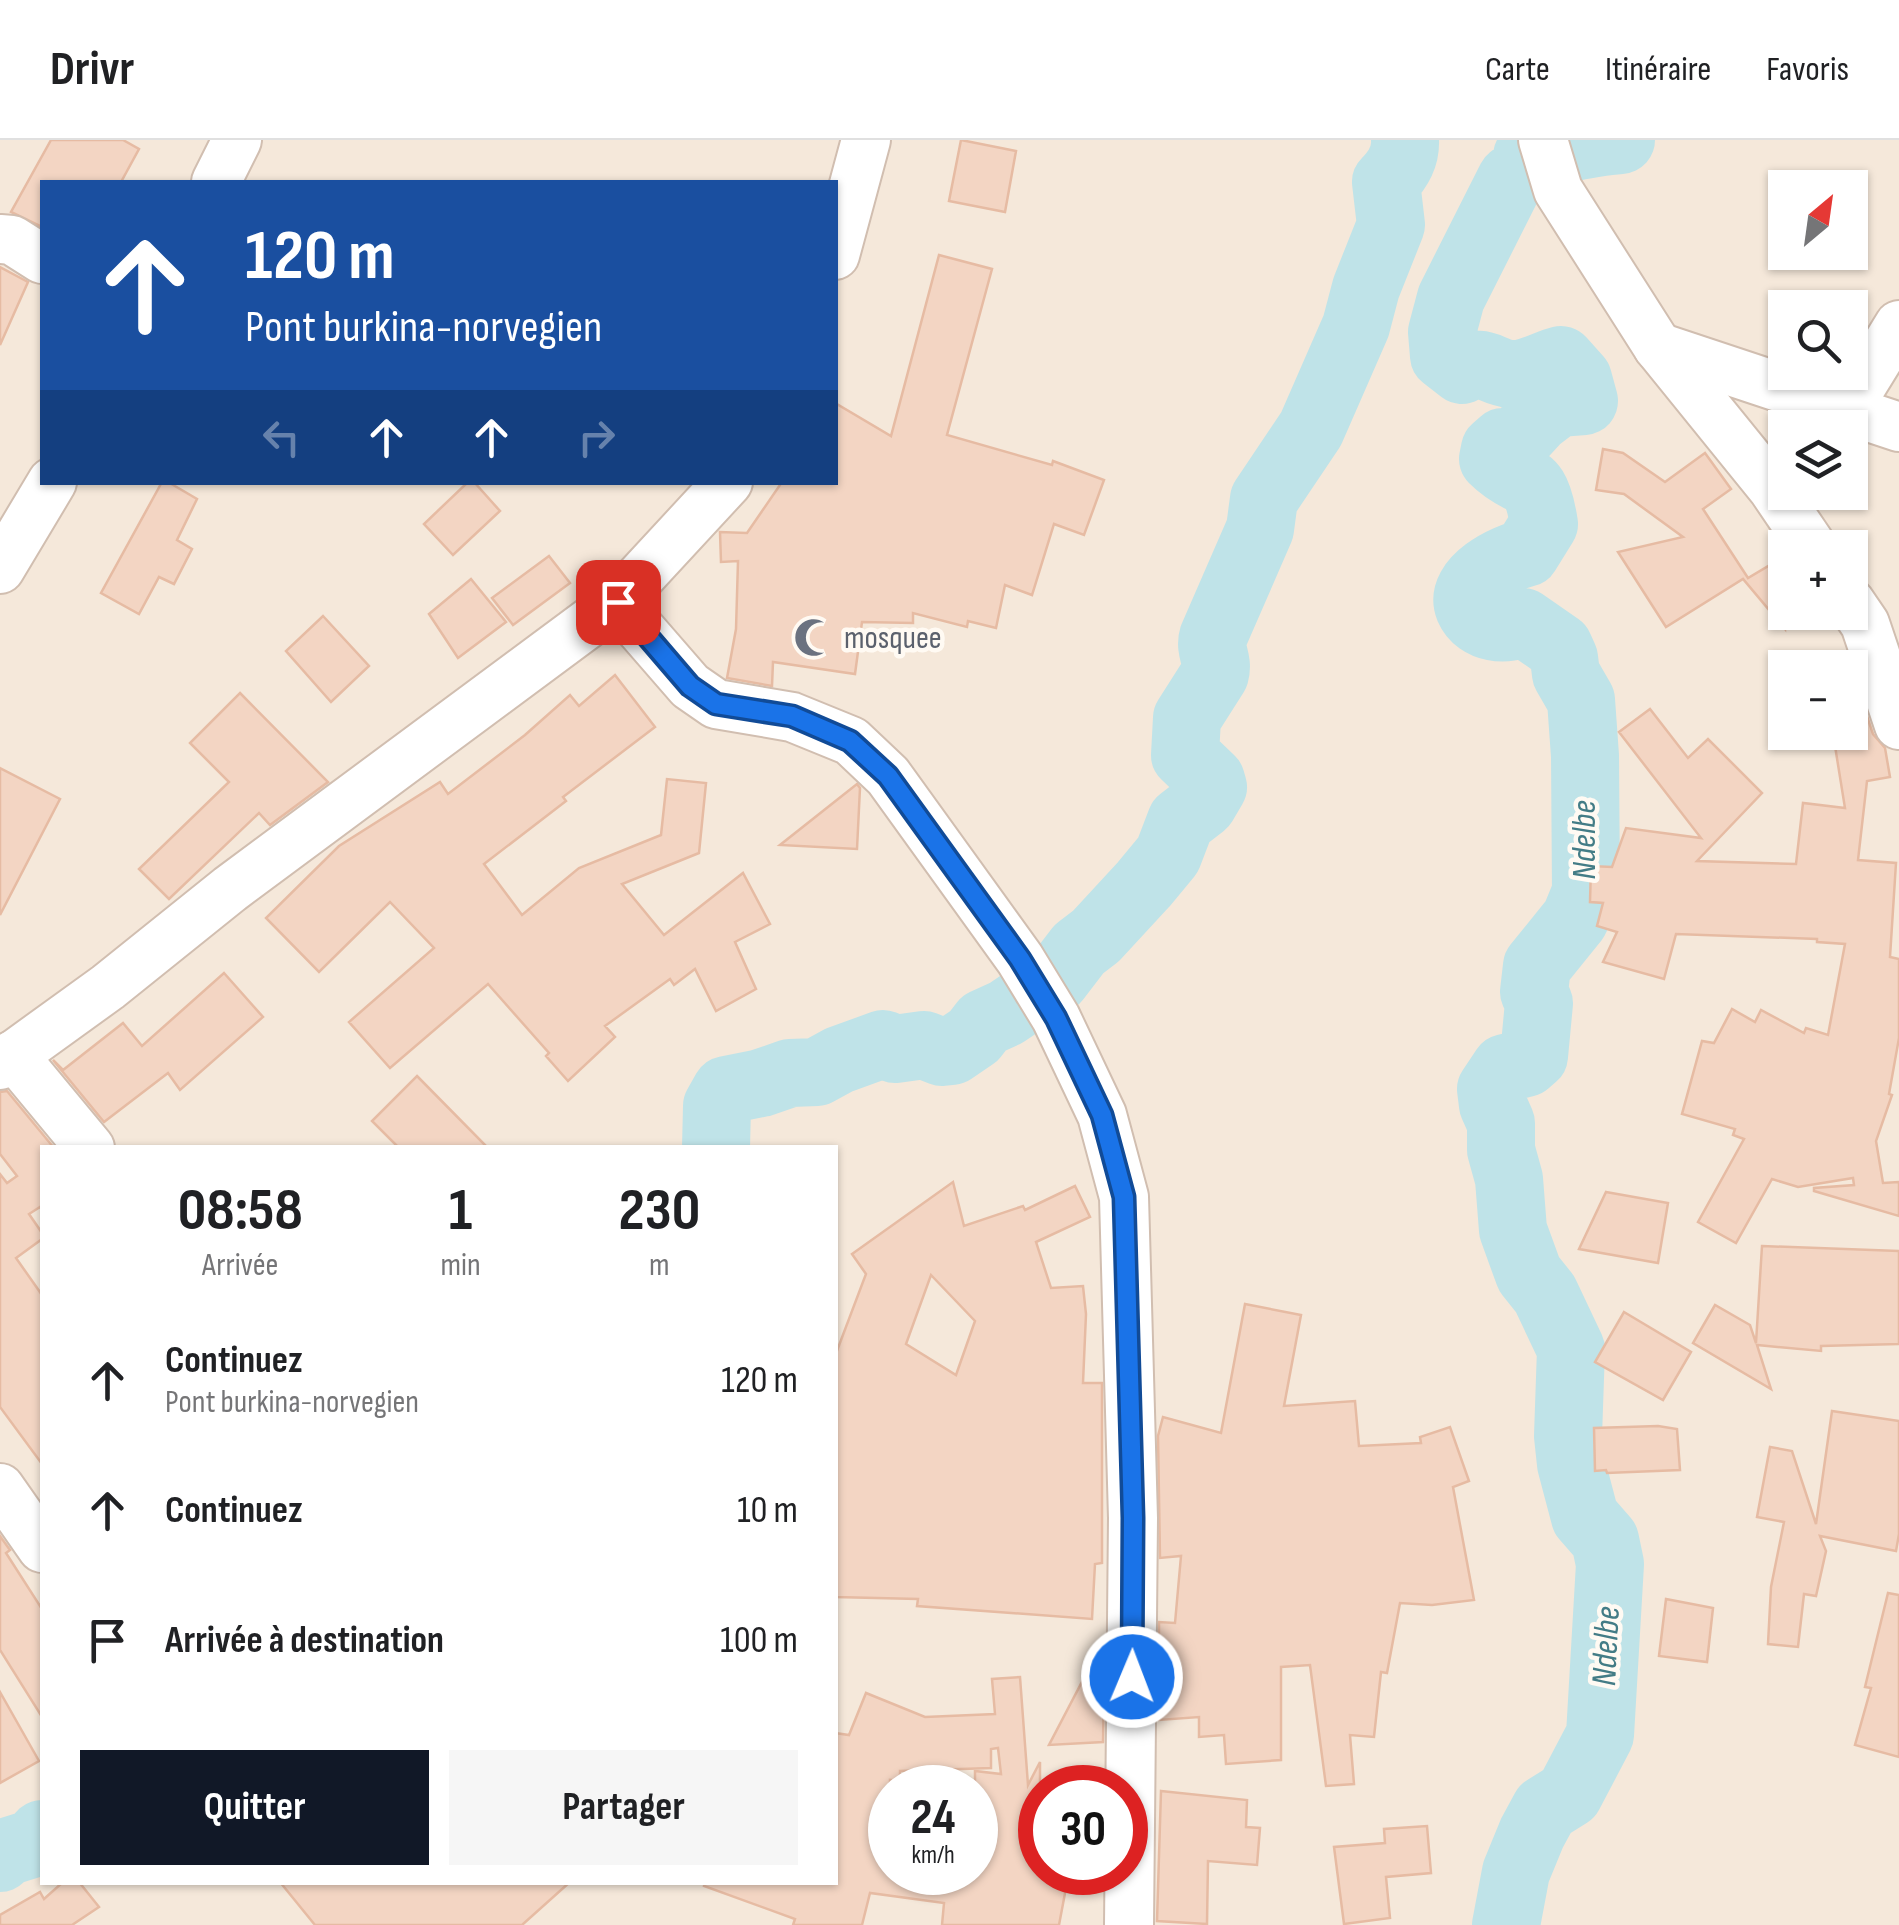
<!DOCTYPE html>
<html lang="fr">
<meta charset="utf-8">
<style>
:root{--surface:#fff;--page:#f6f6f6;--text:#202124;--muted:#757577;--line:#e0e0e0;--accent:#111827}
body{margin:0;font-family:"Sofia Sans Condensed",sans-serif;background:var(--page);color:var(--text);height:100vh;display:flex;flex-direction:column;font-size:38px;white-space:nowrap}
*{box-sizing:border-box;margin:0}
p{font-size:32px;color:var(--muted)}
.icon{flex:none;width:55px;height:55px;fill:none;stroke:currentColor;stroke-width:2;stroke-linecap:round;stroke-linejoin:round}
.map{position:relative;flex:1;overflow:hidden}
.sheet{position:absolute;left:40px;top:1005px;width:798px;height:740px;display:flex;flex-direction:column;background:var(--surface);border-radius:0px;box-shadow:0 2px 8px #0004}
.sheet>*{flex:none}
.guide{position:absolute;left:40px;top:40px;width:798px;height:305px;border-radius:0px;box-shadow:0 2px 8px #0004;background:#1a4fa0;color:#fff;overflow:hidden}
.needle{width:65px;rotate:29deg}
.fabs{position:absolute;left:1768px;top:30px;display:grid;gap:20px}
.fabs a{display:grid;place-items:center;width:100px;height:100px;border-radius:0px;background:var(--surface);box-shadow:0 2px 8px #0004;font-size:50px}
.speed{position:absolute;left:868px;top:1625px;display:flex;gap:20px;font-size:50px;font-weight:700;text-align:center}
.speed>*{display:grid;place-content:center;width:130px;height:130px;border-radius:50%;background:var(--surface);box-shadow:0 2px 8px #0004;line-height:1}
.speed small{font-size:25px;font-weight:400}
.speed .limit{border:15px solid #d22;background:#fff;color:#111}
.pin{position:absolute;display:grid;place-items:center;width:85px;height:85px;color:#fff;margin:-42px;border-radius:20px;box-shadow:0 5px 15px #0006}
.me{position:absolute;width:110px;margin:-55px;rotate:1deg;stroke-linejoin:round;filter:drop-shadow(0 0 8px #0008)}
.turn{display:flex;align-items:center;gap:35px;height:210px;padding:0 40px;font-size:45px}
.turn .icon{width:130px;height:130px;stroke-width:2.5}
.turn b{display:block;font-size:70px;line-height:85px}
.lanes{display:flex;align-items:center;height:95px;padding:0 40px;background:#0003;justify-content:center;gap:50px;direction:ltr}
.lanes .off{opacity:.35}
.eta{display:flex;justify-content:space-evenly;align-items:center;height:170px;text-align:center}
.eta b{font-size:60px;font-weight:700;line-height:70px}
.button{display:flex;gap:20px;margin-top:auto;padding:20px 40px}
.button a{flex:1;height:115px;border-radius:0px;background:var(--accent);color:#fff;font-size:40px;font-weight:700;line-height:115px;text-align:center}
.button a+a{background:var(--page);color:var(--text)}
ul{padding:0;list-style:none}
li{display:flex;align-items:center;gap:30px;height:130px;padding:0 40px}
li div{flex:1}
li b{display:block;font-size:38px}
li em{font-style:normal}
header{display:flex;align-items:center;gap:60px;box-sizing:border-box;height:140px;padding:0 50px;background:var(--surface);border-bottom:2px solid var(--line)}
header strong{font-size:48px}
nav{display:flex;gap:55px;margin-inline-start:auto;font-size:35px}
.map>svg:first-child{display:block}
</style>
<header>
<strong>Drivr</strong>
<nav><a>Carte</a><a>Itinéraire</a><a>Favoris</a></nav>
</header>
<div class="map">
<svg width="1899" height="1785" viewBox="0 0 1899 1785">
<rect width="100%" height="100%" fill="#fdf6ec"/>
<path fill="#f5e8da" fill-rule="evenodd" d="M0 0H1899V1785H0ZM42 42H835V342H42ZM1785 48H1850V112H1785ZM1785 168H1850V232H1785ZM1785 288H1850V352H1785ZM1785 408H1850V472H1785ZM1785 528H1850V592H1785ZM42 1008H835V1742H42ZM890 1648H975V1732H890ZM1040 1648H1125V1732H1040Z"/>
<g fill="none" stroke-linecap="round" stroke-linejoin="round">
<g stroke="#bfe3e8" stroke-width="68">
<path d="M716 1008 717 966 726 950 761 943 790 933 817 932 839 920 883 904 895 909 924 905 942 912 952 911 974 896 984 883 1006 873 1056 839 1079 809 1096 796 1144 744 1168 715 1181 681 1203 664 1213 647 1211 640 1185 615 1187 578 1215 534C1219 520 1209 510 1213 497L1260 389 1264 359 1311 289 1356 186 1366 148 1391 85 1386 42C1398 30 1406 17 1405 0"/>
<polyline points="0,1718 6,1712 38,1702 42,1694"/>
<path d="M1506 1785 1516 1732 1532 1693 1545 1669 1569 1654 1600 1595 1610 1424 1605 1400 1585 1377 1571 1324 1568 1296 1571 1209 1545 1154 1529 1134 1513 1090 1509 1039 1501 1010V983L1493 965 1491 949 1505 928 1526 923 1534 916 1539 863 1534 852 1537 826 1575 779 1586 752 1585 616 1581 560 1566 534 1564 518 1559 507 1523 482C1508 492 1478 489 1469 468 1458 440 1507 417 1526 413L1544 384C1535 327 1524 350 1493 319L1495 309 1503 302 1515 303 1537 279 1558 263 1584 261 1578 239 1561 220C1545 224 1528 235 1511 234 1489 232 1485 217 1462 230L1444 216 1442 192 1451 158 1511 39 1525 28 1527 16C1559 11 1588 2 1621 0"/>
</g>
</g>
<g fill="#f3d5c3" stroke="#e6bba3" stroke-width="2.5" fill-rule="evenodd">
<polygon points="51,0 123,0 139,9 121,42 42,42 42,87 11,72"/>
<polygon points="961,0 1016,11 1005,72 949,61"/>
<polygon points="939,115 992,129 947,295 1052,325 1053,321 1104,340 1084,395 1054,384 1032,455 1005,445 996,488 968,481 967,487 913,473 913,483 862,482 855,534 773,522 772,546 727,538 736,489 738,421 721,422 720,392 747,393 782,342 835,342 835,263 891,296"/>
<polygon points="0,127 28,142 0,205"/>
<polygon points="1603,309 1623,313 1665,342 1705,313 1731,349 1703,369 1748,438 1785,416 1785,489 1743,439 1666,487 1618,412 1683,397 1624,354 1596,350"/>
<polygon points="162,342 168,342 197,359 177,400 192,409 174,444 159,437 139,474 101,453"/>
<polygon points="468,342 474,342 500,371 453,415 424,384"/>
<polygon points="549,416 570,443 513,485 492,458"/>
<polygon points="471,439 506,482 458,518 429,474"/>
<polygon points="323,476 369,526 331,562 286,511"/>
<polygon points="1850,526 1873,594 1885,608 1890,637 1867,641 1858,720 1896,723 1890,817 1899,819 1899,898 1889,954 1892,955 1876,1001 1883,1043 1899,1042 1899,1076 1814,1051 1814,1048 1854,1045 1853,1038 1798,1047 1772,1039 1736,1103 1698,1082 1744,999 1733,995 1735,989 1682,974 1702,901 1714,903 1732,869 1755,882 1761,870 1804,893 1806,888 1828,895 1845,804 1817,802 1817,799 1676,794 1664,839 1603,822 1617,792 1597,786 1603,763 1590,762 1591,726 1612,727 1626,688 1701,698 1619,592 1650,569 1688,618 1708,599 1762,653 1697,721 1796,724 1803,663 1845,668 1835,606 1847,604 1843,592 1850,592"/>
<polygon points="615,535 655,587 563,657 566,661 484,724 522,775 579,728 661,695 667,639 706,643 699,713 622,744 664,795 743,733 770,784 735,802 756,849 716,871 695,829 674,845 670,839 605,886 615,897 568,941 546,916 549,913 488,844 390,928 349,882 434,808 390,762 319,832 266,778 339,706 440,642 448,654 525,595 570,555 579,566"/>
<polygon points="240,553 328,642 270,685 259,673 169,759 139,729 229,642 190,603"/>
<polygon points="0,628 60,659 0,775"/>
<polygon points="857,644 860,648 857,709 780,705"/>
<polygon points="224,833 263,877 180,950 168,933 104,982 53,920 63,930 123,883 142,906"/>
<polygon points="417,936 488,1008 399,1008 372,981"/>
<polygon points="7,951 54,1008 42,1008 42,1070 40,1067 29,1074 42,1093 42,1099 16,1118 42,1155 42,1324 0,1267 0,1034 7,1043 17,1036 0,1014 0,952"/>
<path d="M953 1042 964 1086 1023 1066 1025 1070 1075 1046 1090 1077 1036 1102 1051 1148 1083 1146 1086 1174 1083 1243H1102V1423L1095 1424 1092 1479 917 1466 918 1459 835 1457V1216L866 1134 852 1114ZM931 1135 975 1181 956 1235 906 1204Z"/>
<polygon points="1606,1052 1668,1063 1658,1123 1579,1109"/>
<polygon points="1762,1106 1899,1111 1899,1204 1821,1206 1821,1211 1757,1205 1771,1249 1693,1203 1715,1165 1750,1185 1756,1203"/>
<polygon points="1245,1164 1301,1175 1284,1266 1355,1261 1359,1306 1421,1303 1420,1297 1450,1287 1469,1341 1453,1347 1474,1460 1432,1465 1400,1463 1387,1533 1381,1532 1374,1597 1350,1595 1354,1644 1326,1646 1310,1525 1281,1527 1281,1620 1226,1624 1224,1595 1199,1597 1199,1577 1159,1580 1159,1482 1175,1483 1181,1416 1160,1418 1158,1296 1163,1277 1221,1293"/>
<polygon points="1624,1172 1691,1212 1663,1260 1595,1222"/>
<polygon points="1832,1271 1899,1281 1899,1394 1896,1411 1820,1396 1826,1411 1816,1456 1804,1454 1798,1507 1768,1504 1771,1447 1784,1382 1757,1377 1770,1307 1792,1311 1816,1384"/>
<polygon points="1658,1286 1677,1289 1680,1330 1607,1333 1606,1330 1595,1331 1594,1288"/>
<polygon points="0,1396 10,1410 6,1413 42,1469 42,1577 0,1510"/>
<polygon points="1888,1453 1899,1455 1899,1617 1855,1605 1871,1548 1865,1547"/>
<polygon points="1666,1459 1713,1468 1707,1522 1659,1516"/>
<path d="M1020 1537 1028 1645 1040 1622V1732H1069L1059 1785H942L944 1763 870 1753 862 1785H793L795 1779 704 1746 705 1742H835V1593L849 1595 866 1553 925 1577 995 1574 992 1539ZM998 1608 1001 1634 975 1631V1732H890V1640L900 1641V1631L991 1628V1609Z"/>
<polygon points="1084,1538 1104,1548 1103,1602 1049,1605"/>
<polygon points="0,1552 39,1621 0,1643"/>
<polygon points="1161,1651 1247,1660 1246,1687 1260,1688 1257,1725 1208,1721 1207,1784 1157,1781"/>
<polygon points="1427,1686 1431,1733 1386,1737 1390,1778 1344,1784 1334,1707 1385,1703 1384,1689"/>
<polygon points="63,1742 79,1742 99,1767 72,1785 0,1785 0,1775 40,1752 44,1759"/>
<polygon points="280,1742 570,1742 522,1785 315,1785"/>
</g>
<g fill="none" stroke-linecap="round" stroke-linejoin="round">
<defs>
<g id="minor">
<polyline points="1543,0 1558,50 1658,207 1773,349 1813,408"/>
<polyline points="216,42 237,0"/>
<polyline points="0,99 12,100 42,119"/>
<polyline points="835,115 866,0"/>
<polyline points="1658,207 1899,287"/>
<polyline points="1848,268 1899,185"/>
<polyline points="0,429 52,342"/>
<polyline points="617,462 690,546 716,564 792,577 851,601 888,636 1020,819 1056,878 1102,975 1124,1057 1133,1378 1129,1785"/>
<polyline points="1850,462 1865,484 1899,585"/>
<polyline points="13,915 90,1008"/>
<polyline points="0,925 108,847 230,749 617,462 728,342"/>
<polyline points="0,1348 42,1408"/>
</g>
</defs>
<use href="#minor" stroke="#d1beb0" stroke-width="52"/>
<use href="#minor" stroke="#fff" stroke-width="48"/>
</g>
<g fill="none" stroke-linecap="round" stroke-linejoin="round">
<defs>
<polyline id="route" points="618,462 690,546 716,564 792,576 850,601 888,636 1020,819 1056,878 1102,975 1124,1057 1133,1378 1132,1537"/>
</defs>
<use href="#route" stroke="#114b97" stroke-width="25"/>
<use href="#route" stroke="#1a73e8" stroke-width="18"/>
</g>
<defs>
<symbol id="mosque-bare" viewBox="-9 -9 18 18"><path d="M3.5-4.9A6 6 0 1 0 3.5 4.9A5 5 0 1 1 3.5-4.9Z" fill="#6b7280" stroke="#fffaf3" stroke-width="2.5" paint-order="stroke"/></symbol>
</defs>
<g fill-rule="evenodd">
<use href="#mosque-bare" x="786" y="470" width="55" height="55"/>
</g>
<g text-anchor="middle" stroke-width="9" stroke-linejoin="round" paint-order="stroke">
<g font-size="32" fill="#5b616d" stroke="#fffaf3" text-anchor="start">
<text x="844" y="508">mosquee</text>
</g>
<g font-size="35" font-style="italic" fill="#437c86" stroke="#fffaf3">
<text transform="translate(1583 700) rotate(-90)" y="12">Ndelbe</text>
<text transform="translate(1605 1506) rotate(-87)" y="12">Ndelbe</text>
</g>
</g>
</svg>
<div class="fabs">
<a><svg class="needle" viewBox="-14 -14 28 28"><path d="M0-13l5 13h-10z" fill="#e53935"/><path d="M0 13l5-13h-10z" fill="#757577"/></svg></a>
<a><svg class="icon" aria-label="search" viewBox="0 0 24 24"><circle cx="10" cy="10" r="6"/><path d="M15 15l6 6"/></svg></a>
<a><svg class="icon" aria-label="layers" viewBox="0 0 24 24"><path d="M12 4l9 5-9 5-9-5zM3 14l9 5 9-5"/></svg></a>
<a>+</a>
<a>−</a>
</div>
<div class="speed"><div>24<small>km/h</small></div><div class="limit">30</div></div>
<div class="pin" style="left:618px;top:462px;background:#d93025"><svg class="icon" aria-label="arrive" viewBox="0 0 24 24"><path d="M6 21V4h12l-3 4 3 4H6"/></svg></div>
<svg class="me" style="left:1132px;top:1537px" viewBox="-20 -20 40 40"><circle r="17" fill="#1a73e8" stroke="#fff" stroke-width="3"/><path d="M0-11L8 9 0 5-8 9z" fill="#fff"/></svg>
<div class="guide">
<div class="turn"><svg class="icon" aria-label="ahead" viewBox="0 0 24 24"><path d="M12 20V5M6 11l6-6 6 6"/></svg><div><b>120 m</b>Pont burkina-norvegien</div></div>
<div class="lanes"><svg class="icon off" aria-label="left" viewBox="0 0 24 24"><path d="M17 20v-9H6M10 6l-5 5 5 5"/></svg><svg class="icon" aria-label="ahead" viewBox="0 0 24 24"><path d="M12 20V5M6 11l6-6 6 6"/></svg><svg class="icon" aria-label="ahead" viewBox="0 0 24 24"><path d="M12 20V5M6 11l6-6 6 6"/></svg><svg class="icon off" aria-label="right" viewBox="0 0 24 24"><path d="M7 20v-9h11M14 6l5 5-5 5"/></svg></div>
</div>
<section class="sheet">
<div class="eta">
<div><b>08:58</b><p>Arrivée</p></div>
<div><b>1</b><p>min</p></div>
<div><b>230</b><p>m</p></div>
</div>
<ul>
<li><svg class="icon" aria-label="ahead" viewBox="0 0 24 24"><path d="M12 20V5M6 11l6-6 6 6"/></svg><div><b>Continuez</b><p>Pont burkina-norvegien</p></div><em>120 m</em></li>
<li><svg class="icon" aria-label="ahead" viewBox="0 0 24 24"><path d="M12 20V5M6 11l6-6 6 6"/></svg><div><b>Continuez</b></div><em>10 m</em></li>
<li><svg class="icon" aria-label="arrive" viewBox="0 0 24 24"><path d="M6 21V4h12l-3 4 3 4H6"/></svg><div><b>Arrivée à destination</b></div><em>100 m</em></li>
</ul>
<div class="button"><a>Quitter</a><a>Partager</a></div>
</section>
</div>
